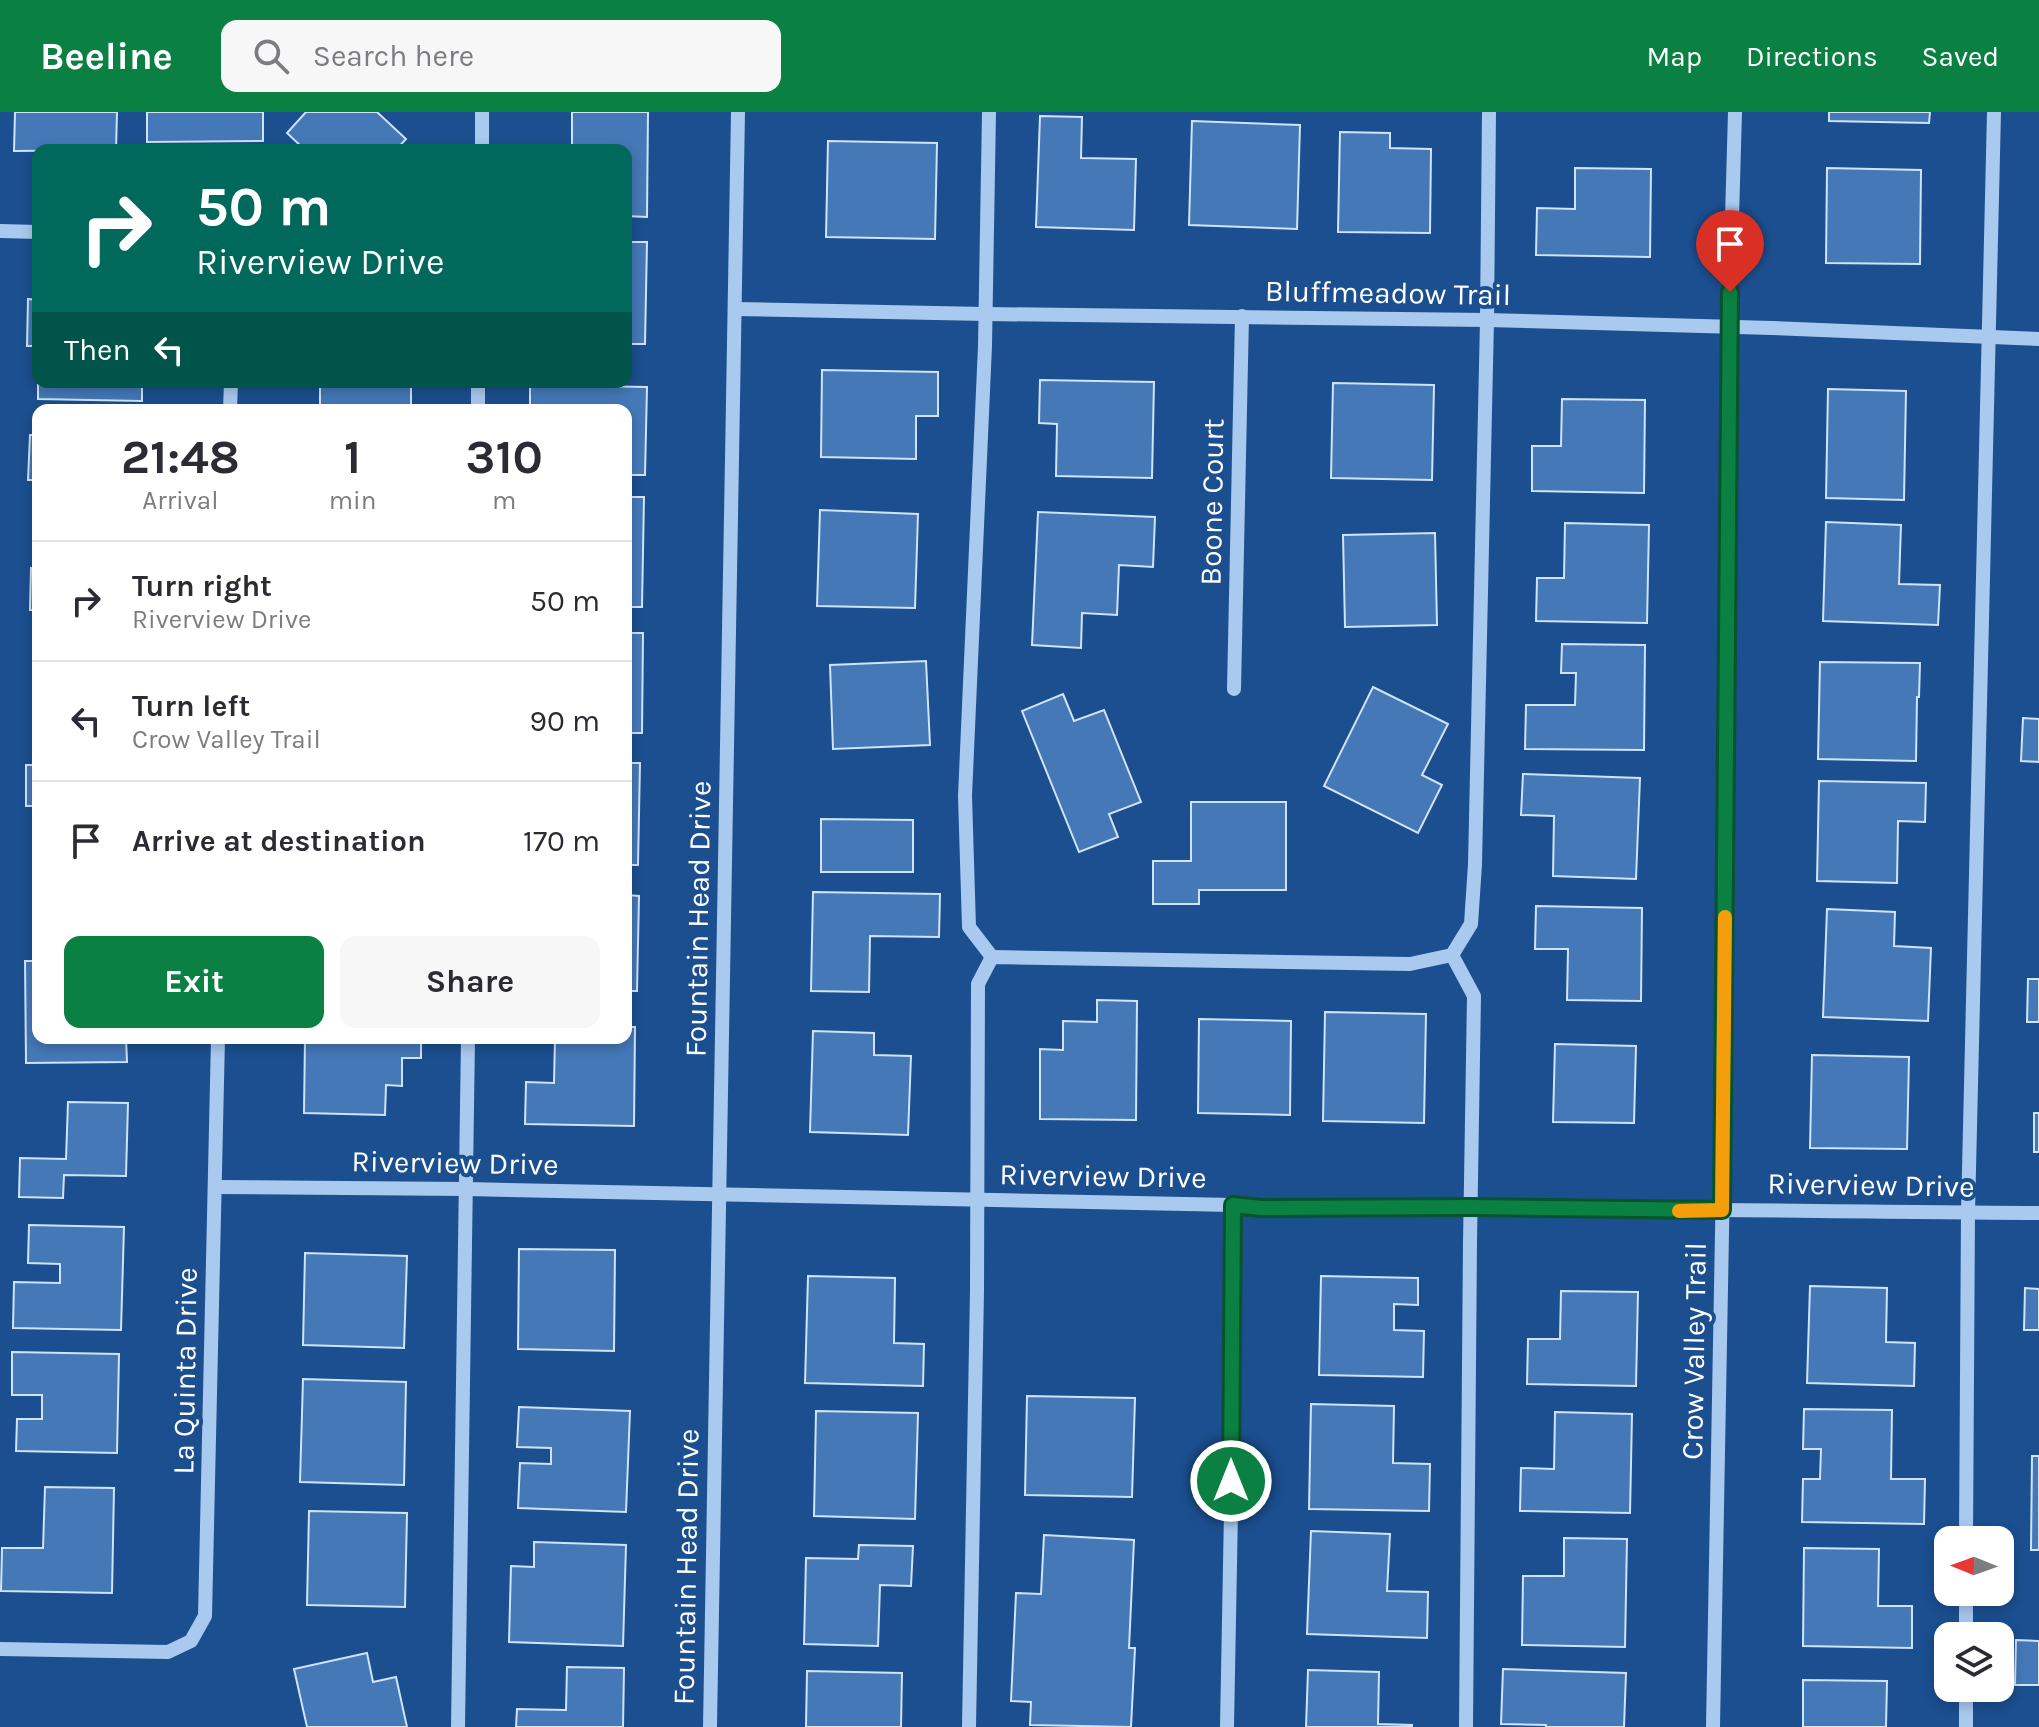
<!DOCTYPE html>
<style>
:root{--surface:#fff;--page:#f7f7f7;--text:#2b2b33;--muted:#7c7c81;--line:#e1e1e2;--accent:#0b8043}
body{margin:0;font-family:Karla,sans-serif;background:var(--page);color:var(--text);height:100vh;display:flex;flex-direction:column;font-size:30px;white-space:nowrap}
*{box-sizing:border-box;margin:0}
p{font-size:26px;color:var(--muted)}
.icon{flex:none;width:44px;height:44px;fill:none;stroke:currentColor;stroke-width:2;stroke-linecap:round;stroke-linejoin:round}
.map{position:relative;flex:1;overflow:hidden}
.side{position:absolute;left:32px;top:292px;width:600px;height:640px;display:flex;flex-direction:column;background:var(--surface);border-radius:16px;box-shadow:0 4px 12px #0003}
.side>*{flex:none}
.top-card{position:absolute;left:32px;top:32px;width:600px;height:244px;border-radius:16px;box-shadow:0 4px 12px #0003;background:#00695c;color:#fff;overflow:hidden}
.needle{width:52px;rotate:271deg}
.fabs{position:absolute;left:1934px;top:1414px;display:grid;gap:16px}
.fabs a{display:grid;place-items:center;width:80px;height:80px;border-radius:16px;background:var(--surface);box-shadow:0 4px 12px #0003;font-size:40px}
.pin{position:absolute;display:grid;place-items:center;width:68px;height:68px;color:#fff;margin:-82px -34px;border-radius:50% 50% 50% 0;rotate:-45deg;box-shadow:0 0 8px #0007}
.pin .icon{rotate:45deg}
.me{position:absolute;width:88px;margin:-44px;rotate:0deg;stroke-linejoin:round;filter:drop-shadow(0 0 6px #0008)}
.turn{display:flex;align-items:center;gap:28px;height:168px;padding:0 32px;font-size:36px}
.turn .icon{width:104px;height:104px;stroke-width:2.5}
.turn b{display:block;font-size:56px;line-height:68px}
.then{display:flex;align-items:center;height:76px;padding:0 32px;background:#0003;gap:16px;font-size:30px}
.eta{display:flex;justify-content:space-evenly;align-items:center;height:136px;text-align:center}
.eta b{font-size:48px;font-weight:700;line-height:56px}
.primary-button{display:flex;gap:16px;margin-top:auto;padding:16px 32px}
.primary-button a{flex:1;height:92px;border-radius:16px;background:var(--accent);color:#fff;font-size:32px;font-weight:700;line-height:92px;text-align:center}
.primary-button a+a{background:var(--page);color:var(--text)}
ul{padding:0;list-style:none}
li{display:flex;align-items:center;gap:24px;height:120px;padding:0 32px;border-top:2px solid var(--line)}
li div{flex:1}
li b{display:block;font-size:30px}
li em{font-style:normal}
header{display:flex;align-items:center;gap:48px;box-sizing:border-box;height:112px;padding:0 40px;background:var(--accent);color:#fff}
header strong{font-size:38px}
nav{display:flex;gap:44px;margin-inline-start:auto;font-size:28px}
.search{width:560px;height:72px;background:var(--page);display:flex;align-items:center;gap:20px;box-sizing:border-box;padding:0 28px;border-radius:16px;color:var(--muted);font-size:30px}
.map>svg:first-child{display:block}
</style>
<header>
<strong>Beeline</strong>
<div class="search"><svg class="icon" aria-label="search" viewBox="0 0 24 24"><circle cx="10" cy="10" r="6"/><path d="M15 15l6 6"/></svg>Search here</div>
<nav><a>Map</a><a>Directions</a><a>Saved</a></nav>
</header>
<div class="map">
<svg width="2039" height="1615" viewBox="0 0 2039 1615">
<rect width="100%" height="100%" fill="#1b4f8f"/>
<g fill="#4478b7" stroke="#cfe3fa" stroke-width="2">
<polygon points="15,0 117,0 116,38 14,39"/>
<polygon points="147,0 263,0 263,29 147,30"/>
<polygon points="306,0 377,0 406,27 396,38 305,38 287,21"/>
<polygon points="572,0 648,0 647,105 626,104 626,38 572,38"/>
<polygon points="1829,0 1930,0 1929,11 1829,9"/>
<polygon points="1040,4 1082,5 1081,46 1136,47 1134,118 1036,115"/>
<polygon points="1192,9 1300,13 1297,117 1189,113"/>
<polygon points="1340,20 1390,21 1390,36 1431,37 1430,121 1338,120"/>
<polygon points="828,29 937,31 935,127 826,125"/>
<polygon points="1575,56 1651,57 1650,145 1536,143 1537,96 1575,97"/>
<polygon points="1827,56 1921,58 1920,152 1826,151"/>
<polygon points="626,130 647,130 645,232 626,232"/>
<polygon points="28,187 38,188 38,234 27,234"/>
<polygon points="822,258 938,260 938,304 916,304 916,347 821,345"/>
<polygon points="1040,268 1154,270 1152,366 1056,364 1057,312 1039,311"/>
<polygon points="38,270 142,270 142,289 38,287"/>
<rect x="320" y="270" width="91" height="28"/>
<polygon points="1333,271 1434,273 1432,368 1331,366"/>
<polygon points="530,273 647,275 645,363 626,363 626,298 530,298"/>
<polygon points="1828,277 1906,279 1904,388 1826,386"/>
<polygon points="1562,287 1645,288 1644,381 1532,379 1532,334 1561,334"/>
<polygon points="30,323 38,323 38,368 28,368"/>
<polygon points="626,385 644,385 642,495 626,495"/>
<polygon points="820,398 918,402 915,496 817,494"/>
<polygon points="1038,400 1155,405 1153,455 1119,453 1117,503 1082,501 1081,536 1032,533"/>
<polygon points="1826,410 1901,413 1899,472 1940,473 1938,513 1823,509"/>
<polygon points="1565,411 1649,413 1647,511 1536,509 1537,466 1564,466"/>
<polygon points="1435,421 1437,513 1345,515 1343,423"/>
<polygon points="31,456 38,457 38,498 30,498"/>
<polygon points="626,521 643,521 642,621 626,621"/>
<polygon points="1562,532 1645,533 1644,638 1525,637 1526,593 1575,593 1576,561 1561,561"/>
<polygon points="926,549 930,633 833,637 830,553"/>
<polygon points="1820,550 1920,551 1919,585 1917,585 1916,649 1818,647"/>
<polygon points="1373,575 1448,612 1422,663 1442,673 1418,721 1324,674"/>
<polygon points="1063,582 1074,609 1104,598 1141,690 1109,702 1118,725 1079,740 1022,599"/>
<polygon points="2023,606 2039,607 2039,650 2021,649"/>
<polygon points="626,651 640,651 638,753 626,753"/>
<rect x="26" y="653" width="12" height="41"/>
<polygon points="1523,662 1640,666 1636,767 1553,764 1554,704 1521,703"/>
<polygon points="1819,669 1926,671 1925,710 1898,709 1897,771 1817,769"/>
<polygon points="1191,690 1286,690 1286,778 1199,778 1199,792 1153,792 1153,749 1191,749"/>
<polygon points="821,707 913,708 913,760 821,760"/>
<polygon points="813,780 940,782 939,825 870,824 869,880 811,879"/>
<polygon points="626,783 639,784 637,879 626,879"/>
<polygon points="1536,794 1642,796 1641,889 1567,888 1568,837 1535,837"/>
<polygon points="1827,797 1895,800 1894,834 1931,836 1928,909 1823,905"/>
<polygon points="25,849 38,849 38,926 126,926 127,950 26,951"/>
<polygon points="2028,867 2039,867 2039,910 2027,910"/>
<polygon points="1097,888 1137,889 1136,1008 1040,1007 1040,937 1063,938 1063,909 1097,910"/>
<polygon points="1325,900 1426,902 1424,1011 1323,1009"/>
<polygon points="1199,907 1291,909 1290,1003 1198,1001"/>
<polygon points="626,915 635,915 634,1014 525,1012 526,970 554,971 555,926 626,926"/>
<polygon points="813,919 874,921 874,943 911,944 908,1023 810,1020"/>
<polygon points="305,926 421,926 421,946 402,946 402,974 386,973 385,1003 304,1001"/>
<polygon points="1555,932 1636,934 1634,1011 1553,1010"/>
<polygon points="1812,943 1909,945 1907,1037 1810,1036"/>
<polygon points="68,990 128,991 126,1064 64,1063 63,1086 19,1085 20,1046 66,1047"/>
<rect x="2034" y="1001" width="5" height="39"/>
<polygon points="29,1113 124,1115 121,1218 13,1216 14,1170 60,1171 60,1152 28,1151"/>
<polygon points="519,1137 615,1138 614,1239 518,1237"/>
<polygon points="305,1141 407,1144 404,1236 303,1233"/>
<polygon points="808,1164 895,1166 894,1231 924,1232 923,1274 805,1271"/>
<polygon points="1321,1164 1418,1166 1418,1193 1394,1192 1394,1218 1424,1219 1423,1265 1319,1263"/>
<polygon points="1810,1174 1887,1176 1886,1230 1915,1231 1914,1274 1807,1271"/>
<polygon points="2025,1176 2039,1177 2039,1218 2024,1218"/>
<polygon points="1561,1179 1638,1180 1636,1274 1527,1272 1528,1227 1560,1227"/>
<polygon points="12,1240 119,1242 117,1341 16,1339 17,1307 42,1307 42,1283 12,1283"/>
<polygon points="303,1267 406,1270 404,1373 300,1370"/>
<polygon points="1027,1284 1135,1286 1132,1385 1025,1383"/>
<polygon points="1311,1292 1394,1294 1393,1351 1430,1352 1429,1399 1309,1397"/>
<polygon points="519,1295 630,1299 626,1400 518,1396 520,1351 551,1352 551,1336 517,1335"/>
<polygon points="1804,1297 1892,1298 1891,1367 1925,1367 1924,1412 1802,1410 1803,1367 1820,1367 1821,1337 1803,1337"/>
<polygon points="816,1299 918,1301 915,1407 814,1404"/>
<polygon points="1555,1300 1632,1302 1630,1401 1520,1399 1521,1356 1554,1357"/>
<polygon points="2032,1344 2039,1344 2039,1438 2031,1438"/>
<polygon points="45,1375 114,1376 112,1481 1,1479 2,1436 43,1436"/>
<polygon points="309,1399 407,1401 405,1495 307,1493"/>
<polygon points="1311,1419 1390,1422 1387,1479 1428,1480 1427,1526 1307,1522"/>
<polygon points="1044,1423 1134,1428 1129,1536 1135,1536 1131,1615 1030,1613 1031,1590 1011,1589 1016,1481 1041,1482"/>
<polygon points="1564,1426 1627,1427 1625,1535 1522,1533 1523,1464 1564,1464"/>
<polygon points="534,1430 626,1433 623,1534 509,1530 511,1454 534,1455"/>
<polygon points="859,1433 913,1434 911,1474 880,1473 878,1534 804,1532 806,1446 858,1447"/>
<polygon points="1804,1436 1879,1437 1878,1494 1912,1494 1912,1536 1803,1534"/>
<polygon points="2016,1528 2039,1529 2039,1573 2015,1573"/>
<polygon points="367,1541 373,1570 396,1565 407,1615 307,1615 294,1557"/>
<polygon points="567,1555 624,1556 623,1615 516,1615 517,1597 566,1598"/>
<polygon points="1503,1557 1626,1561 1624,1615 1546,1615 1546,1613 1501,1612"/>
<polygon points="1308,1558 1379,1560 1378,1612 1412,1613 1412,1615 1306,1615"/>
<polygon points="807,1559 902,1561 901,1615 806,1615"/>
<polygon points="1803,1568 1887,1569 1886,1615 1803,1615"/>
</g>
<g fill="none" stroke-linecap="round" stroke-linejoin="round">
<g stroke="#a9c9ee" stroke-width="14">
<polyline points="989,0 985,234 965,684 969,815 992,845"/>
<polyline points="482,38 482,0"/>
<polyline points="0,119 38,120"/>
<polyline points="735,197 985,202 1487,208 1772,216 2039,227"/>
<polyline points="230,298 231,270"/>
<polyline points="478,298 478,270"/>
<polyline points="1234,577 1242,204"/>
<polyline points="1452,843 1474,884 1470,1130 1466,1615"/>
<path d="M215 1075 466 1077 1233 1093 1261 1096C1520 1095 1780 1099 2039 1101"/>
<polyline points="1966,1428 1968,1100 1994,0"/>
<polyline points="1966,1524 1966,1480"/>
<polyline points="0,1537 168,1540 191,1529 205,1504 218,926"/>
<polyline points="458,1615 468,926"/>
<polyline points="710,1615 738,0"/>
<polyline points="969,1615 977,1179 978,872 992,845 1410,852 1452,843 1471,812 1475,752 1487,208 1489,0"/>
<polyline points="1227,1615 1231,1399 1233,1093"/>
<polyline points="1713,1615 1723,1066 1728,247 1735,0"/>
<polyline points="1966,1615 1966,1576"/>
</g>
</g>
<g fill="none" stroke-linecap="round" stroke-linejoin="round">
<defs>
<polyline id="route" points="1231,1369 1233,1093 1261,1096 1471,1095 1722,1098 1730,180"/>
</defs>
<use href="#route" stroke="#07532c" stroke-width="20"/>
<use href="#route" stroke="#0b8043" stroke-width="14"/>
<polyline stroke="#f59e0b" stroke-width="14" points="1679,1099 1722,1098 1725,805"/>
</g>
<g text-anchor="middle" stroke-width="8" stroke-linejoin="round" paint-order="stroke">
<g font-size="30" fill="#fff" stroke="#1b4f8f">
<text transform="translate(1388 181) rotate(1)" y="10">Bluffmeadow Trail</text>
<text transform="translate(1212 390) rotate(-89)" y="10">Boone Court</text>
<text transform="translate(698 807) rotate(-89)" y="10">Fountain Head Drive</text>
<text transform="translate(455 1051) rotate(1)" y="10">Riverview Drive</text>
<text transform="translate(1103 1064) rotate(1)" y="10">Riverview Drive</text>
<text transform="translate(1871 1073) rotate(1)" y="10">Riverview Drive</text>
<text transform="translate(1694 1239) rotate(-89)" y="10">Crow Valley Trail</text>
<text transform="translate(185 1259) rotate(-89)" y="10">La Quinta Drive</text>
<text transform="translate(686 1455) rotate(-89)" y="10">Fountain Head Drive</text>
</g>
</g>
</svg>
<div class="fabs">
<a><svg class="needle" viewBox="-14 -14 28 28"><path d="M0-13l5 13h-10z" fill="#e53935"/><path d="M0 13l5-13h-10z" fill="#7c7c81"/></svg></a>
<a><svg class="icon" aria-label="layers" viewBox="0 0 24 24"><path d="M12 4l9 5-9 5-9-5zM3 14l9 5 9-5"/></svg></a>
</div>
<div class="pin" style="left:1730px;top:180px;background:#d93025"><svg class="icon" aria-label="arrive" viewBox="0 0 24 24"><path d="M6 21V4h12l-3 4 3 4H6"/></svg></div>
<svg class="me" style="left:1231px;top:1369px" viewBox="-20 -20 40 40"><circle r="17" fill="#0b8043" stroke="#fff" stroke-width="3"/><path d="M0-11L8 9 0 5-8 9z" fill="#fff"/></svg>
<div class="top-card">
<div class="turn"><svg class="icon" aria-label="right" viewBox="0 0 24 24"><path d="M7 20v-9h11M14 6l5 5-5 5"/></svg><div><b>50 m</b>Riverview Drive</div></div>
<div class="then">Then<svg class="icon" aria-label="left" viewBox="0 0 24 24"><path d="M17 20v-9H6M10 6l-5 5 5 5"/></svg></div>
</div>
<section class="side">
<div class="eta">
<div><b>21:48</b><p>Arrival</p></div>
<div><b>1</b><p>min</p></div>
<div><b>310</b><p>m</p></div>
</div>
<ul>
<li><svg class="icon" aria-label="right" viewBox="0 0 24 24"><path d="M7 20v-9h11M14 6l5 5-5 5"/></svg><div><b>Turn right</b><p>Riverview Drive</p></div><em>50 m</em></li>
<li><svg class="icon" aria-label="left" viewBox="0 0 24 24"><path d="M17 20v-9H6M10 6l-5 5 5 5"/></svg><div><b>Turn left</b><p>Crow Valley Trail</p></div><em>90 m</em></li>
<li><svg class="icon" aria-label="arrive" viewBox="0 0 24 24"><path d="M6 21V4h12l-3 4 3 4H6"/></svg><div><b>Arrive at destination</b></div><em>170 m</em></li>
</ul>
<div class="primary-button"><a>Exit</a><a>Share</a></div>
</section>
</div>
